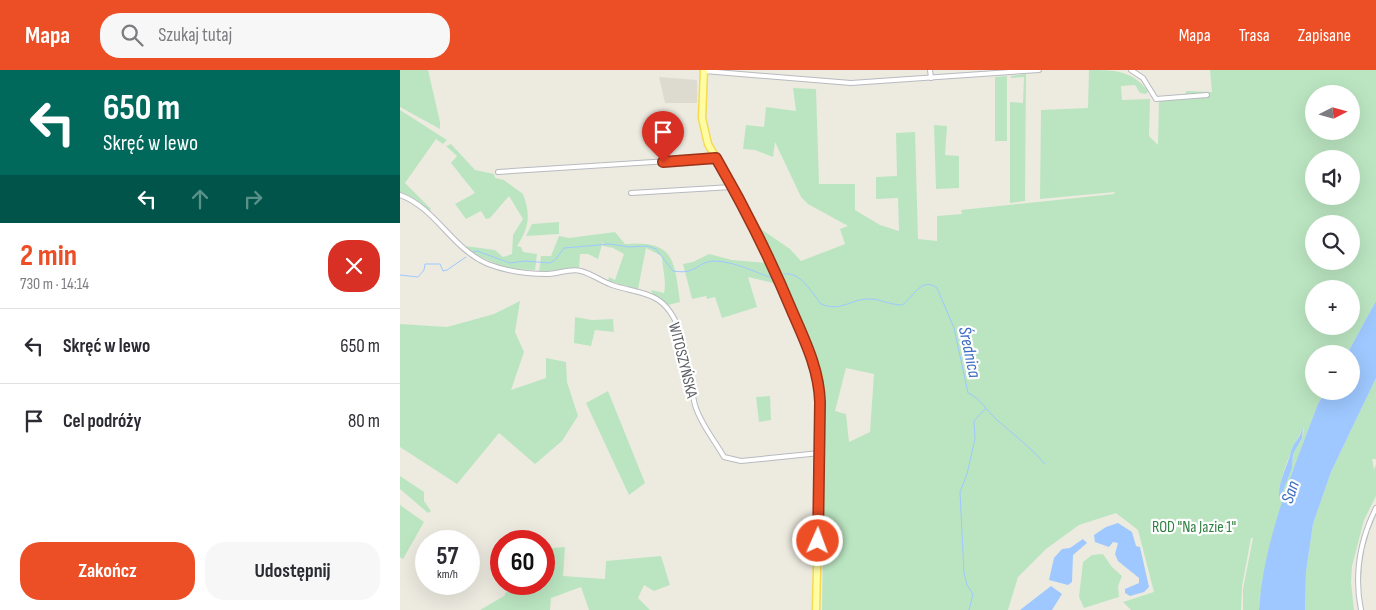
<!DOCTYPE html>
<html lang="pl">
<meta charset="utf-8">
<style>
:root{--surface:#fff;--page:#f7f7f7;--text:#2b2b33;--muted:#7c7c81;--line:#e1e1e2;--accent:#ec4f26}
body{margin:0;font-family:"Sofia Sans Condensed",sans-serif;background:var(--page);color:var(--text);height:100vh;display:flex;flex-direction:column;font-size:19px;white-space:nowrap}
*{box-sizing:border-box;margin:0}
p{font-size:16px;color:var(--muted)}
.icon{flex:none;width:28px;height:28px;fill:none;stroke:currentColor;stroke-width:2;stroke-linecap:round;stroke-linejoin:round}
.map{position:relative;flex:1;overflow:hidden}
.side{display:flex;flex-direction:column;background:var(--surface);width:400px}
.side>*{flex:none}
.guide{background:#00695c;color:#fff;overflow:hidden}
.needle{width:32px;rotate:84deg}
.buttons{position:absolute;left:905px;top:15px;display:grid;gap:10px}
.buttons a{display:grid;place-items:center;width:55px;height:55px;border-radius:50%;background:var(--surface);box-shadow:0 5px 20px #0002;font-size:25px}
.speed{position:absolute;left:15px;top:460px;display:flex;gap:10px;font-size:25px;font-weight:700;text-align:center}
.speed>*{display:grid;place-content:center;width:65px;height:65px;border-radius:50%;background:var(--surface);box-shadow:0 5px 20px #0002;line-height:1}
.speed small{font-size:12px;font-weight:400}
.speed .limit{border:8px solid #d22;background:#fff;color:#111}
.pin{position:absolute;display:grid;place-items:center;width:42px;height:42px;color:#fff;margin:-51px -21px;border-radius:50% 50% 50% 0;rotate:-45deg;box-shadow:0 0 5px #0007}
.pin .icon{rotate:45deg}
.me{position:absolute;width:55px;margin:-28px;rotate:2deg;stroke-linejoin:round;filter:drop-shadow(0 0 4px #0008)}
.turn{display:flex;align-items:center;gap:18px;height:105px;padding:0 20px;font-size:22px}
.turn .icon{width:65px;height:65px;stroke-width:2.5}
.turn b{display:block;font-size:35px;line-height:42px}
.lanes{display:flex;align-items:center;height:48px;padding:0 20px;background:#0003;justify-content:center;gap:25px;direction:ltr}
.lanes .off{opacity:.35}
.round{display:grid;place-items:center;flex:none;width:52px;height:52px;border-radius:20px;background:var(--page)}
.headline{display:flex;align-items:center;justify-content:space-between;height:85px;padding:0 20px}
h1{font-size:30px;font-weight:700;line-height:38px;color:var(--accent)}
.action{display:flex;gap:10px;margin-top:auto;padding:10px 20px}
.action a{flex:1;height:58px;border-radius:20px;background:var(--accent);color:#fff;font-size:20px;font-weight:700;line-height:58px;text-align:center}
.action a+a{background:var(--page);color:var(--text)}
ul{padding:0;list-style:none}
li{display:flex;align-items:center;gap:15px;height:75px;padding:0 20px;border-top:1px solid var(--line)}
li div{flex:1}
li b{display:block;font-size:19px}
li em{font-style:normal}
header{display:flex;align-items:center;gap:30px;box-sizing:border-box;height:70px;padding:0 25px;background:var(--accent);color:#fff}
header strong{font-size:24px}
nav{display:flex;gap:28px;margin-inline-start:auto;font-size:18px}
.search{width:350px;height:45px;background:var(--page);display:flex;align-items:center;gap:12px;box-sizing:border-box;padding:0 18px;border-radius:20px;color:var(--muted);font-size:19px}
main{display:flex;flex:1;min-height:0}
.map>svg:first-child{display:block}
</style>
<header>
<strong>Mapa</strong>
<div class="search"><svg class="icon" aria-label="search" viewBox="0 0 24 24"><circle cx="10" cy="10" r="6"/><path d="M15 15l6 6"/></svg>Szukaj tutaj</div>
<nav><a>Mapa</a><a>Trasa</a><a>Zapisane</a></nav>
</header>
<main>
<section class="side">
<div class="guide">
<div class="turn"><svg class="icon" aria-label="left" viewBox="0 0 24 24"><path d="M17 20v-9H6M10 6l-5 5 5 5"/></svg><div><b>650 m</b>Skręć w lewo</div></div>
<div class="lanes"><svg class="icon" aria-label="left" viewBox="0 0 24 24"><path d="M17 20v-9H6M10 6l-5 5 5 5"/></svg><svg class="icon off" aria-label="ahead" viewBox="0 0 24 24"><path d="M12 20V5M6 11l6-6 6 6"/></svg><svg class="icon off" aria-label="right" viewBox="0 0 24 24"><path d="M7 20v-9h11M14 6l5 5-5 5"/></svg></div>
</div>
<div class="headline"><div><h1>2 min</h1><p>730 m · 14:14</p></div><a class="round" style="background:#d93025;color:#fff"><svg class="icon" aria-label="close" viewBox="0 0 24 24"><path d="M6 6l12 12M18 6L6 18"/></svg></a></div>
<ul>
<li><svg class="icon" aria-label="left" viewBox="0 0 24 24"><path d="M17 20v-9H6M10 6l-5 5 5 5"/></svg><div><b>Skręć w lewo</b></div><em>650 m</em></li>
<li><svg class="icon" aria-label="arrive" viewBox="0 0 24 24"><path d="M6 21V4h12l-3 4 3 4H6"/></svg><div><b>Cel podróży</b></div><em>80 m</em></li>
</ul>
<div class="action"><a>Zakończ</a><a>Udostępnij</a></div>
</section>
<div class="map">
<svg width="976" height="540" viewBox="0 0 976 540">
<rect width="100%" height="100%" fill="#edebe0"/>
<polygon fill="#dddbcf" points="259,7 297,10 297,33 265,33"/>
<g fill="#bbe5c1" fill-rule="evenodd">
<polygon points="0,0 28,0 40,52 40,59 0,37"/>
<path d="M689 0C715 0 731 0 748 21L746 24 740 23 735 15 721 16 722 30 750 29 749 66 758 75 759 29 784 25 787 21 812 22 810 0H976V231L947 284H914V321H926L918 334 889 413 860 526 859 540H843V519L853 468H851L842 516 841 540H731L723 532 754 522 738 460 716 443 679 455 646 479 618 507 608 540H422L425 340 421 300 361 159 390 179 401 191 445 174 440 159 448 156 408 134 401 127 375 72 373 87 355 80 343 79 346 55 364 57 366 37 396 41 393 18 416 19 419 114H455V140L480 155 499 161 498 128 476 129V107L497 106 496 63 515 62 518 169 537 171V146L562 144 561 140 714 124 715 122 640 129 641 40 688 38ZM914 24H951V61H914ZM914 89H951V126H914ZM914 154H951V191H914ZM914 219H951V256H914ZM446 298 474 304 470 362 449 372 446 344 435 341ZM904 358 902 368 893 384 892 398 880 426C878 410 895 369 904 358Z"/>
<polygon points="626,4 625,131 610,133 610,32 623,33 624,7 611,8 611,6"/>
<polygon points="607,6 607,71 595,71 595,7"/>
<polygon points="0,40 47,70 43,74 36,69 5,113 31,139 29,141 8,125 0,123"/>
<polygon points="534,55 547,56 545,85 559,86 559,118 536,119"/>
<path d="M51 74 75 100 94 104 95 108 104 110 123 124C131 145 129 158 117 176L121 177 123 182 137 184 135 200 108 199 67 181 65 176 95 180 103 187 112 184 113 165 123 149 109 126 90 148 86 149 81 141 66 149 55 134 75 123 51 93 57 86 46 76Z"/>
<polygon points="159,152 159,164 126,166 132,154"/>
<path d="M215 162 225 174C275 170 274 190 280 232L268 235 252 223 251 220 264 223C267 211 262 198 262 186L246 178 238 219 208 211 209 207 215 210 224 184 213 178 203 176V171L198 189 188 184H180L179 198 139 202 141 186H151L159 166 169 168Z"/>
<polygon points="309,184 332,190 368,193 377,213 374,215 373,213 348,207 357,237 322,248 315,227 307,229 306,226 292,229 283,194 293,192"/>
<polygon points="120,231 115,262 124,282 111,320 146,308 146,288 166,292 167,312 178,346 162,371 135,394 99,363 57,414 0,377 0,254 47,257 94,244"/>
<polygon points="175,247 192,250 213,249 214,262 195,260 191,276 174,273"/>
<polygon points="976,308 976,389 972,389 974,400 976,394 976,426 964,450 952,496 951,512 954,540 905,540 906,502 913,454 931,402"/>
<polygon points="208,321 245,413 229,425 186,333"/>
<polygon points="370,326 371,350 359,352 356,327"/>
<polygon points="0,406 24,422 24,431 31,441 28,443 0,419"/>
<polygon points="0,435 24,452 3,489 0,487"/>
<polygon points="165,477 163,506 205,509 206,491 261,486 270,515 254,521 244,515 238,528 250,540 189,540 181,517 151,528 150,540 80,540 104,526 111,514 144,514 144,482 152,478"/>
<polygon points="703,484 712,497 722,506 718,516 719,527 684,538 679,527 683,492 692,485"/>
</g>
<g fill="#9ec8ff">
<path d="M976 231V308L931 402 913 454 906 502 905 540H859C864 468 893 401 918 334L926 321H951V284H947Z"/>
<path d="M903 357 902 368 893 384 892 398 881 426H879C879 410 887 397 891 382 893 373 901 367 903 357Z"/>
<polygon points="718,453 732,462 736,476 740,477 749,517 744,522 730,526 725,523 725,519 739,513 739,508 718,491 715,484 718,473 713,472 709,477 695,472 694,465 706,457"/>
<polygon points="683,469 687,473 673,485 672,512 668,515 649,510 654,488 662,479 670,478"/>
<polygon points="651,516 662,524 652,540 620,540"/>
</g>
<g fill="none" stroke-linecap="round" stroke-linejoin="round">
<g stroke="#9ec8ff" stroke-width="1">
<path d="M73 182 77 181 110 193 125 191 150 193 155 190 164 178 210 174 229 177 247 176 256 179 273 201C297 205 296 192 314 191 333 191 355 202 372 208"/>
<path d="M384 204C400 201 412 223 421 234 440 242 450 230 467 229 479 228 489 235 502 235 513 228 521 206 537 218L554 258 568 323C580 328 586 340 596 349 613 364 630 377 645 394"/>
<polyline points="0,205 18,207 24,200 25,194 40,194 43,201 47,200 66,187"/>
<polyline points="569,540 573,524 567,515 564,503 560,422 567,404 575,369 574,351 585,339"/>
</g>
<defs>
<g id="street">
<polyline points="530,0 531,8"/>
<polyline points="731,0 743,8 756,29 807,25"/>
<polyline points="304,1 451,13 639,0"/>
<polyline points="98,102 316,88"/>
<polyline points="231,123 332,117"/>
<path d="M0 125C36 138 52 179 88 194 106 201 128 204 147 204 159 204 169 198 181 201 192 204 201 211 212 215 226 220 242 221 255 228 287 245 287 304 295 335 300 353 315 371 324 387L341 391 420 383"/>
<path d="M961 540C954 505 960 470 976 438"/>
</g>
<polyline id="primary" points="304,0 302,48 308,74 352,151 375,200 418,305 421,340 416,540"/>
</defs>
<use href="#street" stroke="#b8bac0" stroke-width="6"/>
<use href="#primary" stroke="#f4db52" stroke-width="9"/>
<use href="#street" stroke="#fff" stroke-width="4"/>
<use href="#primary" stroke="#fffca3" stroke-width="6"/>
</g>
<g fill="none" stroke-linecap="round" stroke-linejoin="round">
<defs>
<path id="route" d="M263 92 316 88C345 138 370 188 392 241 405 271 419 299 420 332L418 471"/>
</defs>
<use href="#route" stroke="#993319" stroke-width="12"/>
<use href="#route" stroke="#ec4f26" stroke-width="9"/>
</g>
<g text-anchor="middle" stroke-width="4.5" stroke-linejoin="round" paint-order="stroke">
<g font-size="16" fill="#595c62" stroke="#fff">
<text transform="translate(284 290) rotate(76)" y="6">WITOSZYŃSKA</text>
</g>
<g font-size="16" fill="#318140" stroke="#fff">
<text x="794" y="462">ROD "Na Jazie 1"</text>
</g>
<g font-size="18" font-style="italic" fill="#3e6ec4" stroke="#fff">
<text transform="translate(570 282) rotate(78)" y="6">Średnica</text>
<text transform="translate(890 422) rotate(-71)" y="6">San</text>
</g>
</g>
</svg>
<div class="buttons">
<a><svg class="needle" viewBox="-14 -14 28 28"><path d="M0-13l5 13h-10z" fill="#e53935"/><path d="M0 13l5-13h-10z" fill="#7c7c81"/></svg></a>
<a><svg class="icon" aria-label="sound" viewBox="0 0 24 24"><path d="M4 9h4l5-4v14l-5-4H4zM17 9q2 3 0 6"/></svg></a>
<a><svg class="icon" aria-label="search" viewBox="0 0 24 24"><circle cx="10" cy="10" r="6"/><path d="M15 15l6 6"/></svg></a>
<a>+</a>
<a>−</a>
</div>
<div class="speed"><div>57<small>km/h</small></div><div class="limit">60</div></div>
<div class="pin" style="left:263px;top:92px;background:#d93025"><svg class="icon" aria-label="arrive" viewBox="0 0 24 24"><path d="M6 21V4h12l-3 4 3 4H6"/></svg></div>
<svg class="me" style="left:418px;top:471px" viewBox="-20 -20 40 40"><circle r="17" fill="#ec4f26" stroke="#fff" stroke-width="3"/><path d="M0-11L8 9 0 5-8 9z" fill="#fff"/></svg>
</div>
</main>
